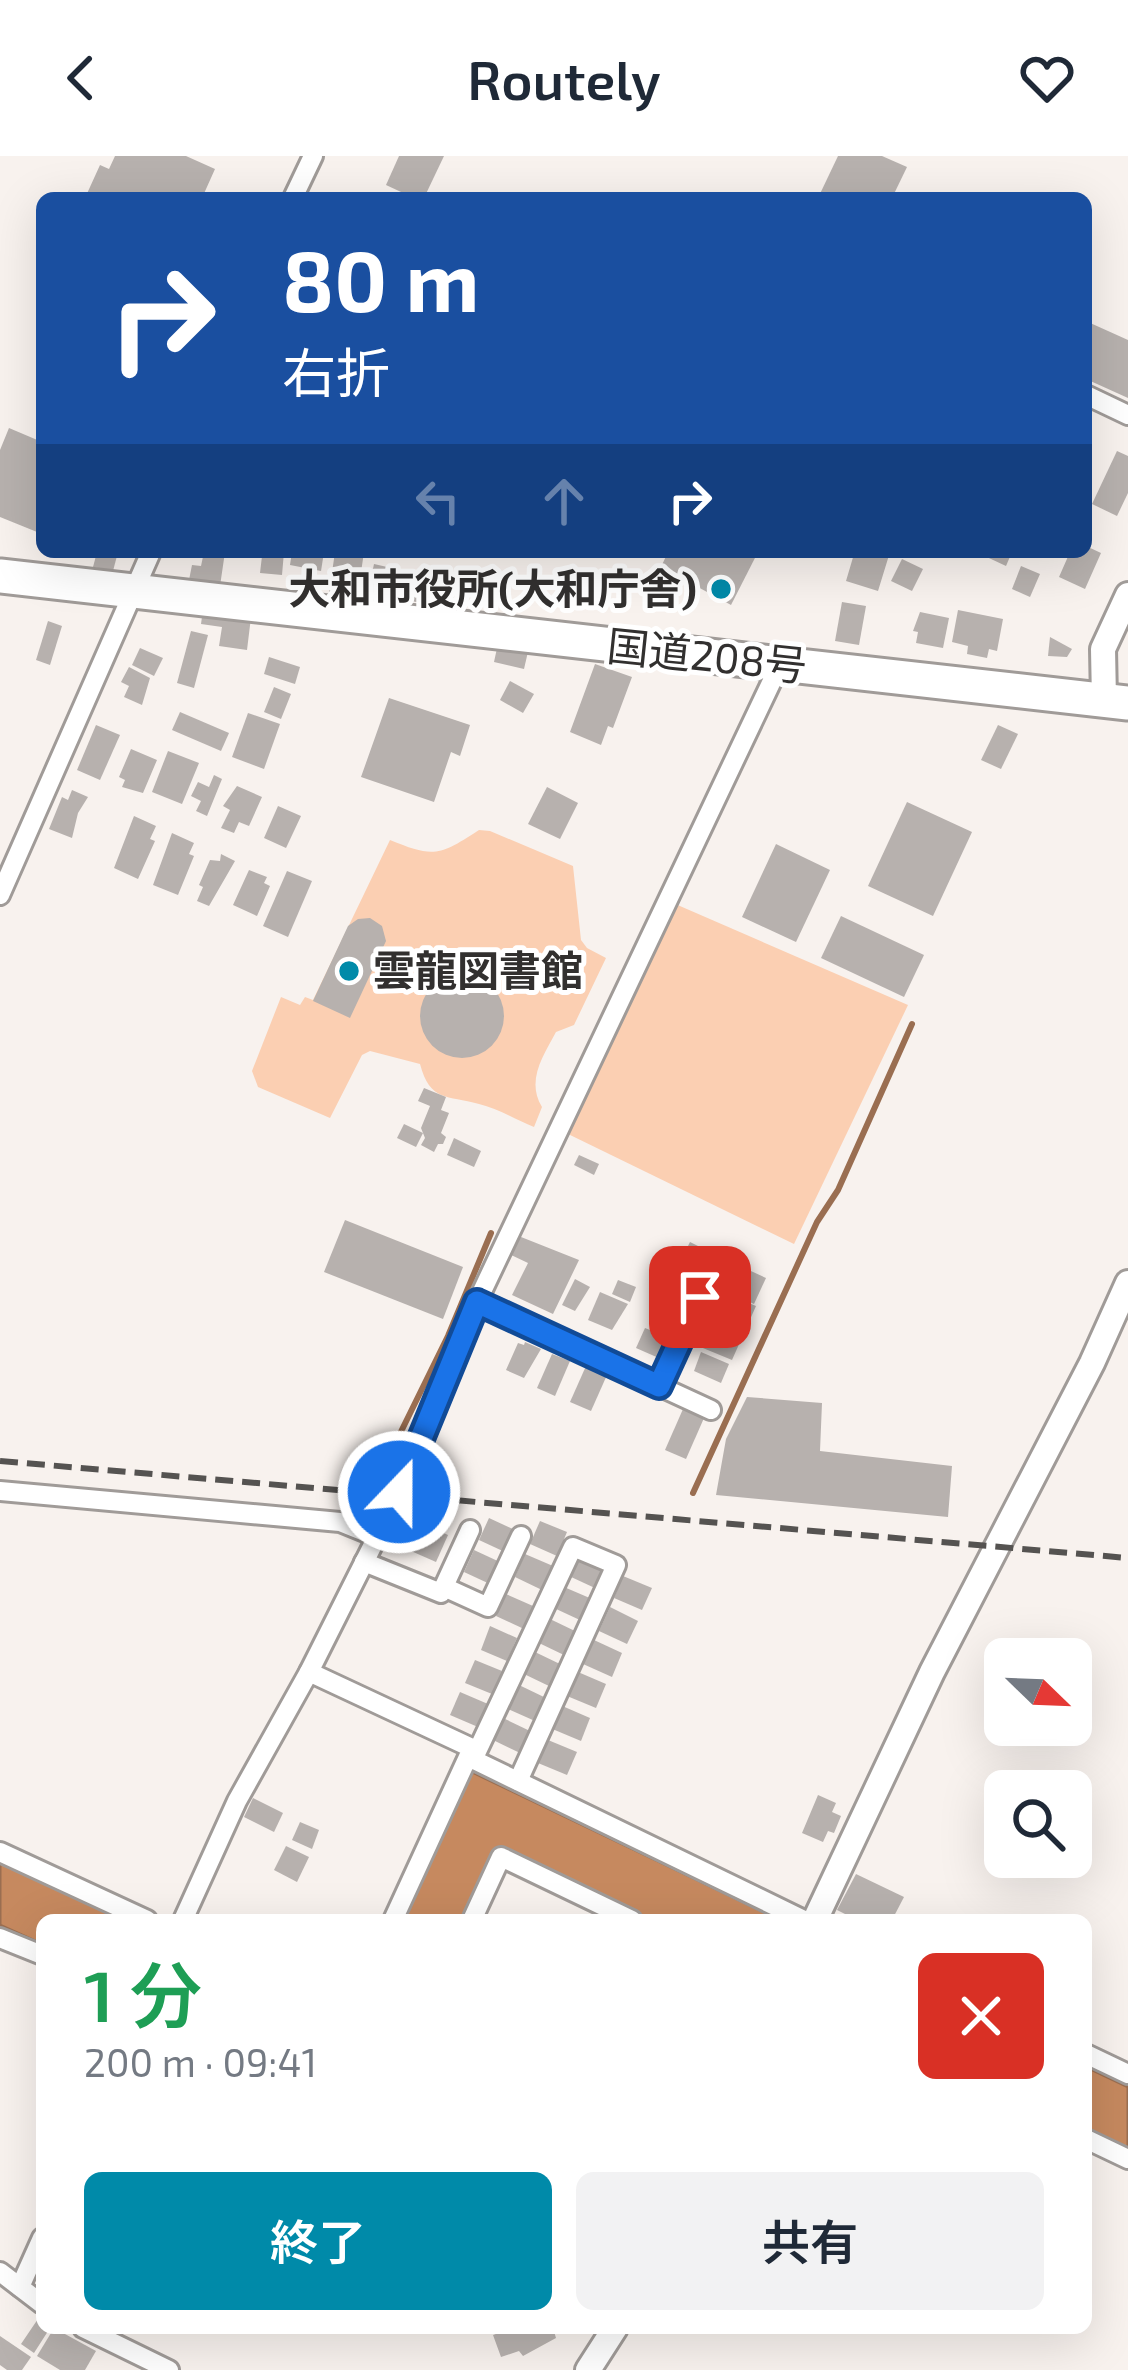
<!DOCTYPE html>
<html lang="ja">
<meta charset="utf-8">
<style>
:root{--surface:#fff;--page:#f2f2f3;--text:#1f2937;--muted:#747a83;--accent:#008aa9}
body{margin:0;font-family:"Exo 2","Noto Sans JP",sans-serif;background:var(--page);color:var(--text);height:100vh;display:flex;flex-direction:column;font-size:45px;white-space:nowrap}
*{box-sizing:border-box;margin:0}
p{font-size:39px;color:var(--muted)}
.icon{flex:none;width:66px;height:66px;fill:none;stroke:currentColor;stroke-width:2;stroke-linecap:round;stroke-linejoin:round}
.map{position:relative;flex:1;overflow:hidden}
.drawer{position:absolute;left:36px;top:1758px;width:1056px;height:420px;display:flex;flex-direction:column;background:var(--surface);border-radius:18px;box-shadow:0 12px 48px #0002}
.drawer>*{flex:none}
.banner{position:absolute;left:36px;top:36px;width:1056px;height:366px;border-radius:18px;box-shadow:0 12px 48px #0002;background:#1a4fa0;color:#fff;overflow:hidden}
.needle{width:78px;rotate:113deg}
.buttons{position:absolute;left:984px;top:1482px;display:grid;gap:24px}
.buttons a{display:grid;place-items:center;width:108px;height:108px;border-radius:18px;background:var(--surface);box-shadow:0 12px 48px #0002;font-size:60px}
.pin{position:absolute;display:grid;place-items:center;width:102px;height:102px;color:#fff;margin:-51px;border-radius:24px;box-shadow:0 6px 18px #0006}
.me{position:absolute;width:132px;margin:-66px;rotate:22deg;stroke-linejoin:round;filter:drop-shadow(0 0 9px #0008)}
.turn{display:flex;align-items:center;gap:42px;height:252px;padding:0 48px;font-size:54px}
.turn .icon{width:156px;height:156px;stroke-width:2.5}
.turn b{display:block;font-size:84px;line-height:102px}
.lanes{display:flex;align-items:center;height:114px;padding:0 48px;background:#0003;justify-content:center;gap:60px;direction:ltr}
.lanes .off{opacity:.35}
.round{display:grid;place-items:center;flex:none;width:126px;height:126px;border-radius:18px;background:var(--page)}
.overview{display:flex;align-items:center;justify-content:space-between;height:204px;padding:0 48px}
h1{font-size:72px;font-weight:600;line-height:90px;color:#1e9e55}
.action{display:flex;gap:24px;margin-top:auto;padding:24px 48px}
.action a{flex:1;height:138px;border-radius:18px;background:var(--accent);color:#fff;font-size:48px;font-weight:600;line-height:138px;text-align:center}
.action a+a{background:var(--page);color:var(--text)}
header{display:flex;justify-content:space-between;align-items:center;height:156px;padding:0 48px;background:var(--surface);font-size:54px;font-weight:600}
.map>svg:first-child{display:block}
</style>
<header><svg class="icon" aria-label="back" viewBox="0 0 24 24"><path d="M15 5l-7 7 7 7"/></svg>Routely<svg class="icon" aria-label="heart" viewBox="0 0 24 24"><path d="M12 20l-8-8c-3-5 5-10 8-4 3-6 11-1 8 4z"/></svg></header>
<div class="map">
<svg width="1128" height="2214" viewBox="0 0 1128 2214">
<rect width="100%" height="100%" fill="#f8f2ee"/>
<g fill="#fbcfb2">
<path d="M479 674 490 675 573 710 581 784 587 792 606 802 574 869 556 876C543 900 526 925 542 951L534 971C516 964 497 952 479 948 447 939 430 946 420 908L370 895 362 899 330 962 258 931 252 915 281 841 300 849 305 841 313 844 390 684C434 702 439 700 479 674Z"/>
<polygon points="673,747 908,849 794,1088 566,977"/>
</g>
<g fill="#c6895f" stroke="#9a6e51" stroke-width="3">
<polygon points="470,1615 781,1764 648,1764 497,1692 462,1764 399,1764"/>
<polygon points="0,1705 127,1764 42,1764 42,1788 0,1769"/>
<polygon points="1086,1911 1128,1931 1128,1992 1086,1972"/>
</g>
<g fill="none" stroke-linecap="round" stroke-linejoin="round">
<g stroke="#9a6e51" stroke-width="6">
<polyline points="392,1294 448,1180 491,1077"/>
<polyline points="693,1337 817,1066 838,1034 912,868"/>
</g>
</g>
<g fill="#b7b1ae">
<polygon points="115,0 186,0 215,13 202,42 85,42 100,9 109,13"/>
<polygon points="399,0 444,0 424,42 414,42 386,29"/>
<polygon points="838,0 882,0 907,11 892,42 818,42"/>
<polygon points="1088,166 1128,184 1128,242 1086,223"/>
<polygon points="9,272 42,286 42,378 0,361 0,294"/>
<polygon points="1117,295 1128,300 1128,337 1117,360 1092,348"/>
<polygon points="1086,390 1101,397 1085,433 1059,421 1070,396 1086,396"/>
<polygon points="97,396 118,396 113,415 93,411"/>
<polygon points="204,396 225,396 220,430 189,424 192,409 201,410"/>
<polygon points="253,396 284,396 282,419 260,417 262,400"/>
<polygon points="292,396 324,396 321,415 290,409"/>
<polygon points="335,396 364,396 355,457 340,455 342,439 329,437"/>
<polygon points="668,396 758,396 731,449 661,411"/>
<polygon points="860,396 890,396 878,435 846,425 854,398 859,400"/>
<polygon points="976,396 1012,396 1006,410"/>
<polygon points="902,403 923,413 912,435 891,425"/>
<polygon points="374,408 396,413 390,441 368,436"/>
<polygon points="1021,410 1040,418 1030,441 1012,433"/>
<polygon points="410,423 426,426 422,447 405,444"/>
<polygon points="434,435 451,439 446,458 429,455"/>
<polygon points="204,446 252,453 247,494 219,490 222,471 201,468"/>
<polygon points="842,446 866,450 859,489 835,485"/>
<polygon points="958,454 1003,463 997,495 989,493 987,502 967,498 968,490 952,486"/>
<polygon points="920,456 949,462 943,492 916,487 918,476 913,475"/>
<polygon points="48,465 62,470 50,509 36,504"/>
<polygon points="191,475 208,479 194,532 177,527"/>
<polygon points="1050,481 1072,493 1067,501 1048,500"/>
<polygon points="499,483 530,487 524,513 494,506"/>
<polygon points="140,492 163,502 154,520 132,509"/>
<polygon points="269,501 300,511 295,528 264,518"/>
<polygon points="595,508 632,521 613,572 608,570 601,589 570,576"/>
<polygon points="129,511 150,522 142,549 124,541 129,530 121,526"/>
<polygon points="510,525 534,538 523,557 500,544"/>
<polygon points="274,531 291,538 281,563 264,556"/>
<polygon points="389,542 470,569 460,600 451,596 434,646 361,621"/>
<polygon points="180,556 229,577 221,595 172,574"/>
<polygon points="248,557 280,568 264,613 232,601"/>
<polygon points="96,569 120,579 100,624 77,614"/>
<polygon points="998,569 1018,578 1001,613 981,604"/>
<polygon points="131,593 157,604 143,637 122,631 125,624 119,621"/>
<polygon points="168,595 199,607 182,648 152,636"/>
<polygon points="214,619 222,623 207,660 196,655 201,645 191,640 198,626 209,631"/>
<polygon points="237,630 262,641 249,670 239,666 234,677 221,672 230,654 223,650"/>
<polygon points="547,631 578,647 560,683 528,668"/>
<polygon points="72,634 88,641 78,657 72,682 49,673 62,641 68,644"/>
<polygon points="907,646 972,676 933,760 868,730"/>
<polygon points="278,650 301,660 286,692 264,682"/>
<polygon points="134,660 156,670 150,683 155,685 138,723 114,712"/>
<polygon points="172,677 194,687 189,698 194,700 178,739 153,729"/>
<polygon points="776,688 830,714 796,786 742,761"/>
<polygon points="221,698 235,705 209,750 197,745 203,731 199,729 210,704 220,705"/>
<polygon points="249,714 267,721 264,727 270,730 257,760 233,749"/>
<polygon points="287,715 312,725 288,781 263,770"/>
<polygon points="841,760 924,799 904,841 821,802"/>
<polygon points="370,762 382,770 386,785 350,862 313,845 348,770 358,763"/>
<circle cx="462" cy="860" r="42"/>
<polygon points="424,932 446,941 441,954 449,957 441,977 446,981 443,988 438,988 434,996 421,989 425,982 421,972 430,950 418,945"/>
<polygon points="404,968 423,977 416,991 397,982"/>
<polygon points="454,982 481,995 474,1011 447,999"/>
<polygon points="579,999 599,1008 594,1019 574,1009"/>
<polygon points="345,1064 463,1111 443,1163 324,1116"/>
<polygon points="516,1079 579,1104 553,1158 512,1139 528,1107 507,1097"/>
<polygon points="690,1086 710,1096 699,1117 679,1108"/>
<polygon points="740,1110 766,1122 754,1148 731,1137"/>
<polygon points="667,1112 681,1118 674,1135 659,1129"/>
<polygon points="575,1123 590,1131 575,1155 562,1149"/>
<polygon points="618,1124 636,1131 630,1146 612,1138"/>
<polygon points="600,1136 628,1148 612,1174 588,1164"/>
<polygon points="730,1139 756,1150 732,1204 698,1190 703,1177 698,1174 703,1163 726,1173 727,1161 722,1159"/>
<polygon points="658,1141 675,1148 673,1153 677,1155 671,1169 650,1160"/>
<polygon points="645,1172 670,1182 661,1203 636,1192"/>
<polygon points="525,1186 541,1193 524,1222 506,1214 518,1187 524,1189"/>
<polygon points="701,1196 729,1208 721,1227 694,1215"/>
<polygon points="552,1198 570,1205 555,1240 537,1232"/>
<polygon points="586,1210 607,1219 591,1255 570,1246"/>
<polygon points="747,1241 822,1247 820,1295 952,1310 948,1361 716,1339 726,1283"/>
<polygon points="683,1253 704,1262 686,1303 665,1294"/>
<polygon points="489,1362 517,1375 507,1397 479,1384"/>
<polygon points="540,1365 567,1376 557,1400 530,1388"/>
<polygon points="424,1368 448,1379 436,1406 411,1395"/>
<polygon points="474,1394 502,1407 492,1429 464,1416"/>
<polygon points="525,1398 553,1410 542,1434 515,1421"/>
<polygon points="579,1398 607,1410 597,1433 569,1420"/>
<polygon points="623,1420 652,1432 642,1454 614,1442"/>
<polygon points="564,1431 592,1443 582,1465 554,1452"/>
<polygon points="506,1438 533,1450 524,1473 496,1460"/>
<polygon points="610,1451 638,1465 627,1488 599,1475"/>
<polygon points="550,1463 577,1476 566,1500 539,1487"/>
<polygon points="490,1470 517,1482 507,1505 481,1494"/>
<polygon points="594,1484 622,1497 612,1521 583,1508"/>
<polygon points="535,1496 562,1509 551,1531 524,1518"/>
<polygon points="475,1504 502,1515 492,1538 465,1527"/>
<polygon points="578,1516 606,1528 596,1552 567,1540"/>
<polygon points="519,1529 546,1542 535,1565 508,1553"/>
<polygon points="460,1536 488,1548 478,1571 450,1559"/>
<polygon points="560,1549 590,1562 581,1585 550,1572"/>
<polygon points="503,1562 530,1575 520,1597 493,1584"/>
<polygon points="548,1584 577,1596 567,1619 538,1607"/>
<polygon points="818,1639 836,1647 832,1656 841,1660 834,1677 828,1675 823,1686 802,1677"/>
<polygon points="253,1642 283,1657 274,1676 244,1661"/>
<polygon points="300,1666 319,1674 312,1693 292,1684"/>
<polygon points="286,1690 309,1701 297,1726 274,1714"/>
<polygon points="856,1718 904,1741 892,1764 857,1764 837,1754"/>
<polygon points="42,2157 42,2172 50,2172 34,2197 21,2188"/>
<polygon points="54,2172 96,2195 85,2214 60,2214 37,2200"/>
<polygon points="513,2172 553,2172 556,2182 523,2200 519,2195 501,2201 493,2179"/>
<polygon points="0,2180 31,2201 22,2214 7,2214 0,2209"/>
</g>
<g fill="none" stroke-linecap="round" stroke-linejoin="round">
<defs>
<g id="street">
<polyline points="293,42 313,0"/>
<polyline points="1086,239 1128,259"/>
<polyline points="0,739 151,396"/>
<polyline points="477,1146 711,1254"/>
<polyline points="659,1230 700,1140"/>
<polyline points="0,1335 340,1366 377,1381"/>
<polyline points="364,1406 441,1437 470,1374"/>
<polyline points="444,1431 488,1451 521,1380"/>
<polyline points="309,1516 476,1594"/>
<polyline points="473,1604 573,1391 616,1409 518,1625"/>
<polyline points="0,1696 147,1764"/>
<polyline points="183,1764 237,1645 309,1516 399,1337 477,1146 780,508"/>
<polyline points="393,1764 468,1601 804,1764"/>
<polyline points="472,1764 501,1701 632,1764"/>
<polyline points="0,1782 42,1799"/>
<polyline points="1086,1898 1128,1918"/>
<polyline points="1086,1983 1128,2003"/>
<polyline points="0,2116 42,2148"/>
<polyline points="20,2131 42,2082"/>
<polyline points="83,2172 169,2214"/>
</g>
<g id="secondary">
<polyline points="1104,544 1103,493 1128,439"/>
<polyline points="815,1764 932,1516 1092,1207 1128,1127"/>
<polyline points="588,2214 615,2172"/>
</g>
<polyline id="highway" points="0,420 1128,547"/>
</defs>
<use href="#street" stroke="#a09b98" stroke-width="24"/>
<use href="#secondary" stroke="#a09b98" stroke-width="30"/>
<use href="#highway" stroke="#a09b98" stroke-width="39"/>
<use href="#street" stroke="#fff" stroke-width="18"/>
<use href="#secondary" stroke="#fff" stroke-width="24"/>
<use href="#highway" stroke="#fff" stroke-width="33"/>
<polyline stroke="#555351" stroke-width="6" stroke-dasharray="18 9" stroke-linecap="butt" points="0,1305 1128,1402"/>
</g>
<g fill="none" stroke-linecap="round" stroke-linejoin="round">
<defs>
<polyline id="route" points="399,1336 477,1146 659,1230 700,1141"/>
</defs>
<use href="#route" stroke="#114b97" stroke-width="30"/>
<use href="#route" stroke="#1a73e8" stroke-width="21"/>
</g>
<g fill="#008aa9" stroke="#fff" stroke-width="4.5">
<circle cx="721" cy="433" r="12"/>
<circle cx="349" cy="815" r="12"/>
</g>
<g text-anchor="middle" stroke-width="10" stroke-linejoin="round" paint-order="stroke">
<g font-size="42" font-weight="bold" fill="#32302f" stroke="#fff" text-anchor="end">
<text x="697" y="448">大和市役所(大和庁舎)</text>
<text x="373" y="830" text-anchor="start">雲龍図書館</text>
</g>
<g font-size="42" fill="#32302f" stroke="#fff">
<text transform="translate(707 500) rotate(6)" y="15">国道208号</text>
</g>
</g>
</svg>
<div class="buttons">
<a><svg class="needle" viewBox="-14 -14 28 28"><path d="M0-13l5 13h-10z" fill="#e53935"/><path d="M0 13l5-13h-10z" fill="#747a83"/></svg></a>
<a><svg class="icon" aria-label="search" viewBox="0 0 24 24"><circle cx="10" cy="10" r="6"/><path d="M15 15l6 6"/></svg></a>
</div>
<div class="pin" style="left:700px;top:1141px;background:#d93025"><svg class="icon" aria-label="arrive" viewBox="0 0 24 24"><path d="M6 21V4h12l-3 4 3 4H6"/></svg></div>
<svg class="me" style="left:399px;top:1336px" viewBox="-20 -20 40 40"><circle r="17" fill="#1a73e8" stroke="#fff" stroke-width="3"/><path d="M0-11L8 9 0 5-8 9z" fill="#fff"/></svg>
<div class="banner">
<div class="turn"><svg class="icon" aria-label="right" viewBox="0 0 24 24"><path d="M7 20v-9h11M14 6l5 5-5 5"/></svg><div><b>80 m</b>右折</div></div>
<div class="lanes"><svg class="icon off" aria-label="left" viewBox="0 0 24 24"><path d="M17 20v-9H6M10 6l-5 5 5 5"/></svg><svg class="icon off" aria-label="ahead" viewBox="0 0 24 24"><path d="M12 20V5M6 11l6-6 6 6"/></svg><svg class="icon" aria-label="right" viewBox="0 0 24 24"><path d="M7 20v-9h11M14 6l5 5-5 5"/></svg></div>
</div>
<section class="drawer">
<div class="overview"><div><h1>1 分</h1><p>200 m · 09:41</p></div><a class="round" style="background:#d93025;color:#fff"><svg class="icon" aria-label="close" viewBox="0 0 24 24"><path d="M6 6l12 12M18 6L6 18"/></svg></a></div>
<div class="action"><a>終了</a><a>共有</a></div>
</section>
</div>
